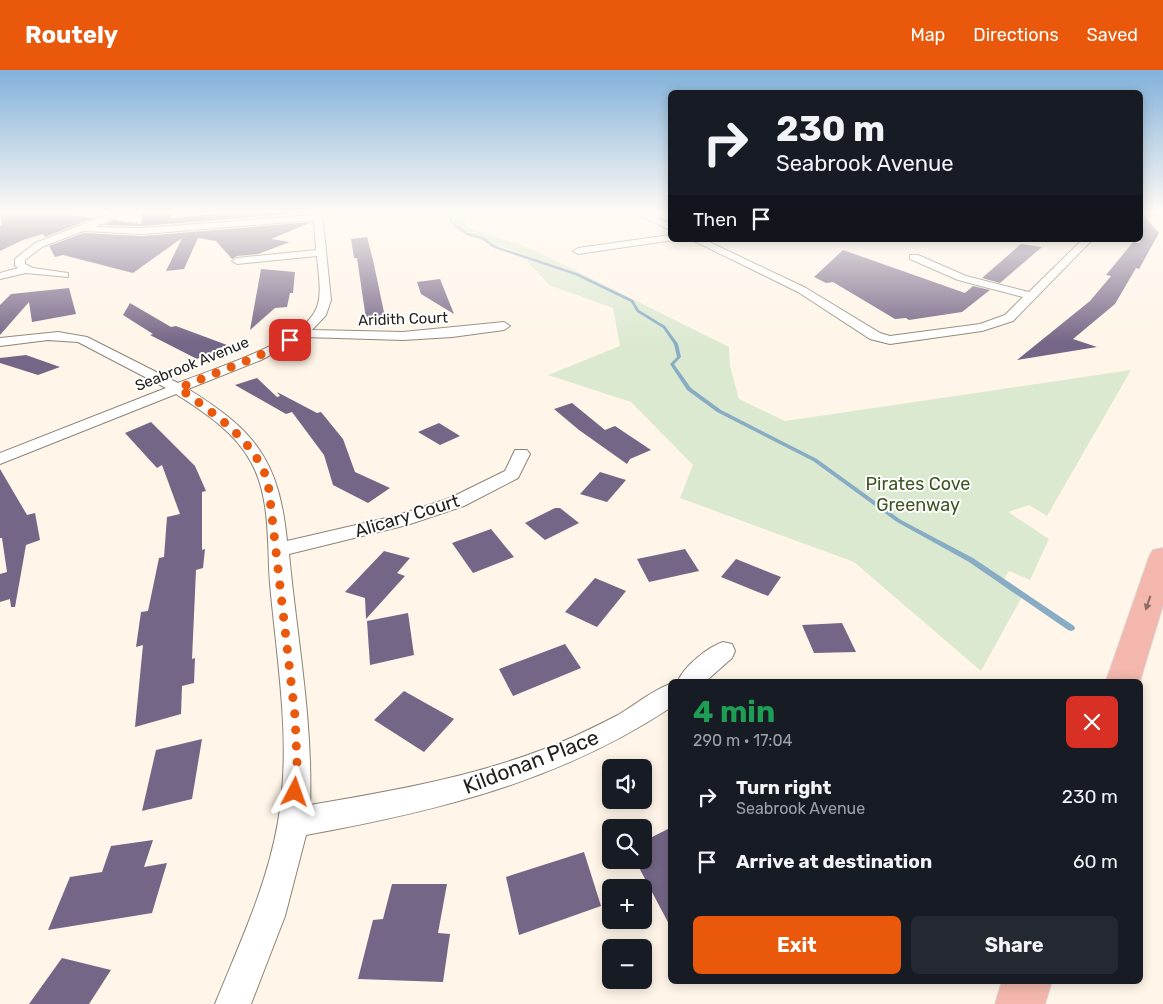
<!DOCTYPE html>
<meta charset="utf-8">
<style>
:root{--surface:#171b24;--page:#242831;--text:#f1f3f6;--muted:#9ea1a6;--accent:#ea580c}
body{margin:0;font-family:Rubik,sans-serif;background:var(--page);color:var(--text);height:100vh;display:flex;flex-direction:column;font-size:19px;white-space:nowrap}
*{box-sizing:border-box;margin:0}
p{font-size:16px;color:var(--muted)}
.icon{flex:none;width:28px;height:28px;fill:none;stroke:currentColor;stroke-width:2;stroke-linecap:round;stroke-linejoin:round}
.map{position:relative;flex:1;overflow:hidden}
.drawer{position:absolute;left:668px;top:609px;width:475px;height:305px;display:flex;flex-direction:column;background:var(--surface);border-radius:8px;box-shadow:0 2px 12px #0003}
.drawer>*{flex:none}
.hud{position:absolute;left:668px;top:20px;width:475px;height:152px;border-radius:8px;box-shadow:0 2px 12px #0003;background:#171b24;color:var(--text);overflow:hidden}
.tools{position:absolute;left:602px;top:689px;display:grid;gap:10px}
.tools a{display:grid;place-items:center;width:50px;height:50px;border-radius:8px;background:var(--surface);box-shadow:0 2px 12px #0003;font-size:25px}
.pin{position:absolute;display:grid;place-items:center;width:42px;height:42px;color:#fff;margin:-21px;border-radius:10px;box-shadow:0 2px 8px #0006}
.me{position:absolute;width:55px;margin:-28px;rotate:4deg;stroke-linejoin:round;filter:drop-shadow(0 0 4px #0008)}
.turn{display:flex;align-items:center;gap:18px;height:105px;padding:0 25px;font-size:22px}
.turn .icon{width:65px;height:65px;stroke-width:2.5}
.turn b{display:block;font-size:35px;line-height:42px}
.then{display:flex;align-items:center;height:48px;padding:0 25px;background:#0003;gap:10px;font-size:19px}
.round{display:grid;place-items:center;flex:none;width:52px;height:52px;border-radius:8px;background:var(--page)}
.overview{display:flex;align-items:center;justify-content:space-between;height:85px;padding:0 25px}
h1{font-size:30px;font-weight:700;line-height:38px;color:#1e9e55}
.button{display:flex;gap:10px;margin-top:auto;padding:10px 25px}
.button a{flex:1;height:58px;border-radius:8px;background:var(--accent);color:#fff;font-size:20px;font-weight:700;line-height:58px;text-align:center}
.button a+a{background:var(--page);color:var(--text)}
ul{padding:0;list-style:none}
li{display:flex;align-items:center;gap:15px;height:65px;padding:0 25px}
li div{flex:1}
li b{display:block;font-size:19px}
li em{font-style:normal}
header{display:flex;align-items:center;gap:30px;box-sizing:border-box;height:70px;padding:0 25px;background:var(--accent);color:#fff}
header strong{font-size:24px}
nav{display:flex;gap:28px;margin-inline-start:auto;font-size:18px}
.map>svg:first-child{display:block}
</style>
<header>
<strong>Routely</strong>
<nav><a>Map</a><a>Directions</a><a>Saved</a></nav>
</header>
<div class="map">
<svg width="1163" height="934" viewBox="0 0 1163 934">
<rect width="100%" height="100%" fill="#fff5e8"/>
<polygon fill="#dce9d1" points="450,142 463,142 467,157 530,178 729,277 730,296 739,329 785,351 1131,300 1047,446 1029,435 1008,442 1049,469 1030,510 1009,501 1004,509 1024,523 981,601 854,492 680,428 693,395 631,332 548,305 620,276 613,238 549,215 527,191 536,189 454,159"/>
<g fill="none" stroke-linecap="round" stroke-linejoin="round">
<polygon fill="#88acc4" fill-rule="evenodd" points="451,142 453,142 452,152 468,163 483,167 496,176 577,203 633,230 639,240 665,256 678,274 681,287 674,294 691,318 721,340 817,389 901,450 973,488 1074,556 1075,558 1074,560 1071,561 1068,560 969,492 897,452 813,391 717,342 687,320 670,294 677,287 674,274 663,258 637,242 631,232 575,205 494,178 481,169 466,165 450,152"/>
</g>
<g fill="#746686">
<polygon points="0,142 70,142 71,145 94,148 45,167 43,164 23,170 0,181 0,156 2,155"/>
<polygon points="172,142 171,148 236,142 312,142 143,156 104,155 114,150 141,154 143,143"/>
<polygon points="1140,142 1159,163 1139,199 1136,198 1115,234 1073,269 1097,277 1017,290 1090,231 1111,206 1106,205 1133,172 1140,173"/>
<polygon points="312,152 271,169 290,172 258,184 237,186 232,189 216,171 198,168 184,199 166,201 182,168 133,203 63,185 55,187 49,176 83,163 143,166"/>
<polygon points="367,167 373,190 385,247 366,249 357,188 354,188 351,169"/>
<polygon points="1021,174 1042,177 1000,213 982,208"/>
<polygon points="843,180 965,223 973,216 990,220 962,242 909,250 906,248 895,249 833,212 826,213 814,207"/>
<polygon points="261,199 295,202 293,223 290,223 287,237 275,238 250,260"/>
<polygon points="440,209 454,244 421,224 417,212"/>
<polygon points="69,218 76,244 32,252 29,232 0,265 0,235 11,224"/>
<polygon points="130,233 171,257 176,256 227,275 197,289 150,265 153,264 123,245"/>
<polygon points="26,285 60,297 38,305 0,293 0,288"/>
<polygon points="257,308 277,327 280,326 277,322 317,343 321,342 343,369 355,402 390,418 368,433 333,415 324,385 292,342 286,344 235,315"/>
<polygon points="572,333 605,360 615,356 651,380 630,389 627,394 579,360 554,339"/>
<polygon points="151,352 195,396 206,421 202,422 202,480 205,479 203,498 196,500 192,589 195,588 194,613 182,616 181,644 135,657 143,575 136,577 141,542 148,541 159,488 164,487 167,447 180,444 162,395 157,398 125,363"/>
<polygon points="439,353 460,366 440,375 418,362"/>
<polygon points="0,399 27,445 35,443 40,470 26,475 15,537 11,537 10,529 0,532 0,504 7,502 2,468 0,468"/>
<polygon points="600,402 626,410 607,432 580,424"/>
<polygon points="555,438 560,438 579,453 545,470 525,453"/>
<polygon points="491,459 514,487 473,503 452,473"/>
<polygon points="685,479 699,501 649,512 637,489"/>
<polygon points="384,481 410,488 397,503 405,506 366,549 365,528 345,522"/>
<polygon points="736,489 781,507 768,526 721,507"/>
<polygon points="595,508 626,521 597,557 565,542"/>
<polygon points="408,543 414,585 370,595 367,551"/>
<polygon points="842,553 856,582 814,583 802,555"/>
<polygon points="565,574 581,598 513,626 499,599"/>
<polygon points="404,621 454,649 424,682 374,650"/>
<polygon points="202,669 192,729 142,741 156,680"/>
<polygon points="670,758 670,856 635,790 644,790 644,771"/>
<polygon points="153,770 144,797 167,793 152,843 48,860 70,807 102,802 111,776"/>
<polygon points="584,782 601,836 519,865 506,807"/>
<polygon points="392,814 447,814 438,863 450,864 443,912 358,909 373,850 383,849"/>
<polygon points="62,888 111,900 89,934 29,934"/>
</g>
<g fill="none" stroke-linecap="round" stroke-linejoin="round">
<defs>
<g id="minor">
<path d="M314 142H322L331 230 326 245 312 260 403 262 504 252 510 256 504 260 452 267 403 270 304 267 261 290 188 319C256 361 279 391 287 471L395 446 450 428 505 401 515 380H527L530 384 518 408 464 436 407 455 289 484C297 568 313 650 310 735 399 720 491 704 573 667 588 660 603 653 618 645 635 635 651 621 670 614V638C558 712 436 741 306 765L285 846 251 934H215C239 875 267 816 278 752 292 674 277 592 270 514 267 475 271 428 251 392 235 362 204 342 176 324L0 394V383L166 318 78 272 48 270 0 276V268L58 262 87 267 178 313C211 300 297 273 314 243 324 228 318 203 317 186L237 194 232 191 237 188 316 180 314 150 143 164 83 161 42 177 25 190V194L33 198 68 203V207L26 203 0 209V203L18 198 15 195V189L35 173 112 143 115 144V148L96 157 143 158 314 145Z"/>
<polygon points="633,142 644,142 670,154 670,160"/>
<polygon points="670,165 670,170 673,170 578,184 573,181 578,178"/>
<polygon points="692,170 705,170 806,218 880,263 890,266 980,254 1005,245 1023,227 958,210 910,189 910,185 918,185 966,206 1029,222 1082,170 1092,170 1013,251 982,261 890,274 870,269 798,222"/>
<path d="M723 572 732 574 735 581 732 588 706 611H678C684 596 708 577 723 572Z"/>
</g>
<g id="motorway">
<polygon points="1163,478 1163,535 1140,611 1106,611 1149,487 1153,480"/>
<polygon points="1002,911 1052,911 1045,934 995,934"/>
</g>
</defs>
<use href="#minor" stroke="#8d8478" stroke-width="2"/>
<use href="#motorway" stroke="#dcdbdb" stroke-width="2"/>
<use href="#minor" fill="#fff" fill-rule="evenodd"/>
<use href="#motorway" fill="#f3b7ad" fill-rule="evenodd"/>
</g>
<defs><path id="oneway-solid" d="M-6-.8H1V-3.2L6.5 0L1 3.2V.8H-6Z" transform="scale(1.25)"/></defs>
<use fill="#8c6c65" href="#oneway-solid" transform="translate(1148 533) rotate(108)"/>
<linearGradient id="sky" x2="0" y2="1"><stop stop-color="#81b1da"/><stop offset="0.52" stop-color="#fffaf5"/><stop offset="1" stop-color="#fffaf5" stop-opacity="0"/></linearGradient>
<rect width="1163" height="273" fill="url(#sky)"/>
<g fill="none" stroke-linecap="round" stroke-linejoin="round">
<path stroke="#ea580c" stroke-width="9" stroke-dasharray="0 16.2" d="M290 270 256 287 179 318C214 344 254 369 268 412L295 646 297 692 295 722"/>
</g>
<g text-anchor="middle" stroke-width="4" stroke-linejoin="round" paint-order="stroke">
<g font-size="15" fill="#25211d" stroke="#fff">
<text transform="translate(403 249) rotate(-2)" y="5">Aridith Court</text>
<text transform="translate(192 294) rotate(-22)" y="5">Seabrook Avenue</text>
</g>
<g font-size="18" fill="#3e5622" stroke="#fff">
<text x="918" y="420">Pirates Cove<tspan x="918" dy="21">Greenway</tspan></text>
</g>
<g font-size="18" fill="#25211d" stroke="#fff">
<text transform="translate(407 446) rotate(-17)" y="6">Alicary Court</text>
</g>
<g font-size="21" fill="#25211d" stroke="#fff">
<text transform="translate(531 692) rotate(-21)" y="7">Kildonan Place</text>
</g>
</g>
</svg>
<div class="tools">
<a><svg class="icon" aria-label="sound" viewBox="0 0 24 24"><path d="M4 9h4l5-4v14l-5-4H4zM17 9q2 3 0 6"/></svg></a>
<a><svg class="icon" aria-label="search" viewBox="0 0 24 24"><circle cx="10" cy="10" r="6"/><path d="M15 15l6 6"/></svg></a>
<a>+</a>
<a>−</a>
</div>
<div class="pin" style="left:290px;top:270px;background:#d93025"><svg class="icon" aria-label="arrive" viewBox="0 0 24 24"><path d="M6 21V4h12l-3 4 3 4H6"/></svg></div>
<svg class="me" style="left:295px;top:722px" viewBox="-20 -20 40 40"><path d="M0-17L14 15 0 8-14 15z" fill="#ea580c" stroke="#fff" stroke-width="4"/></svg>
<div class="hud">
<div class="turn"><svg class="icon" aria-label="right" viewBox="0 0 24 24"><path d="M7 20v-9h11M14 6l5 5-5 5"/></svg><div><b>230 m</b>Seabrook Avenue</div></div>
<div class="then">Then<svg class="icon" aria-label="arrive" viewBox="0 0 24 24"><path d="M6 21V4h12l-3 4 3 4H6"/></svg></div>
</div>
<section class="drawer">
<div class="overview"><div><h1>4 min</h1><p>290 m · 17:04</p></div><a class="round" style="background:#d93025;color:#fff"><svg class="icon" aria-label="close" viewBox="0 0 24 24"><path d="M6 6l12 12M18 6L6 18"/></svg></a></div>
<ul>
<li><svg class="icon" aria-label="right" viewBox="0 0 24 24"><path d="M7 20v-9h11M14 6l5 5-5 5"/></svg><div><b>Turn right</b><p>Seabrook Avenue</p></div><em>230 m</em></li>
<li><svg class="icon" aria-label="arrive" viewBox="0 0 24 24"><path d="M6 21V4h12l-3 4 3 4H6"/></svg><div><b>Arrive at destination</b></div><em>60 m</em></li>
</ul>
<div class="button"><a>Exit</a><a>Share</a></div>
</section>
</div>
